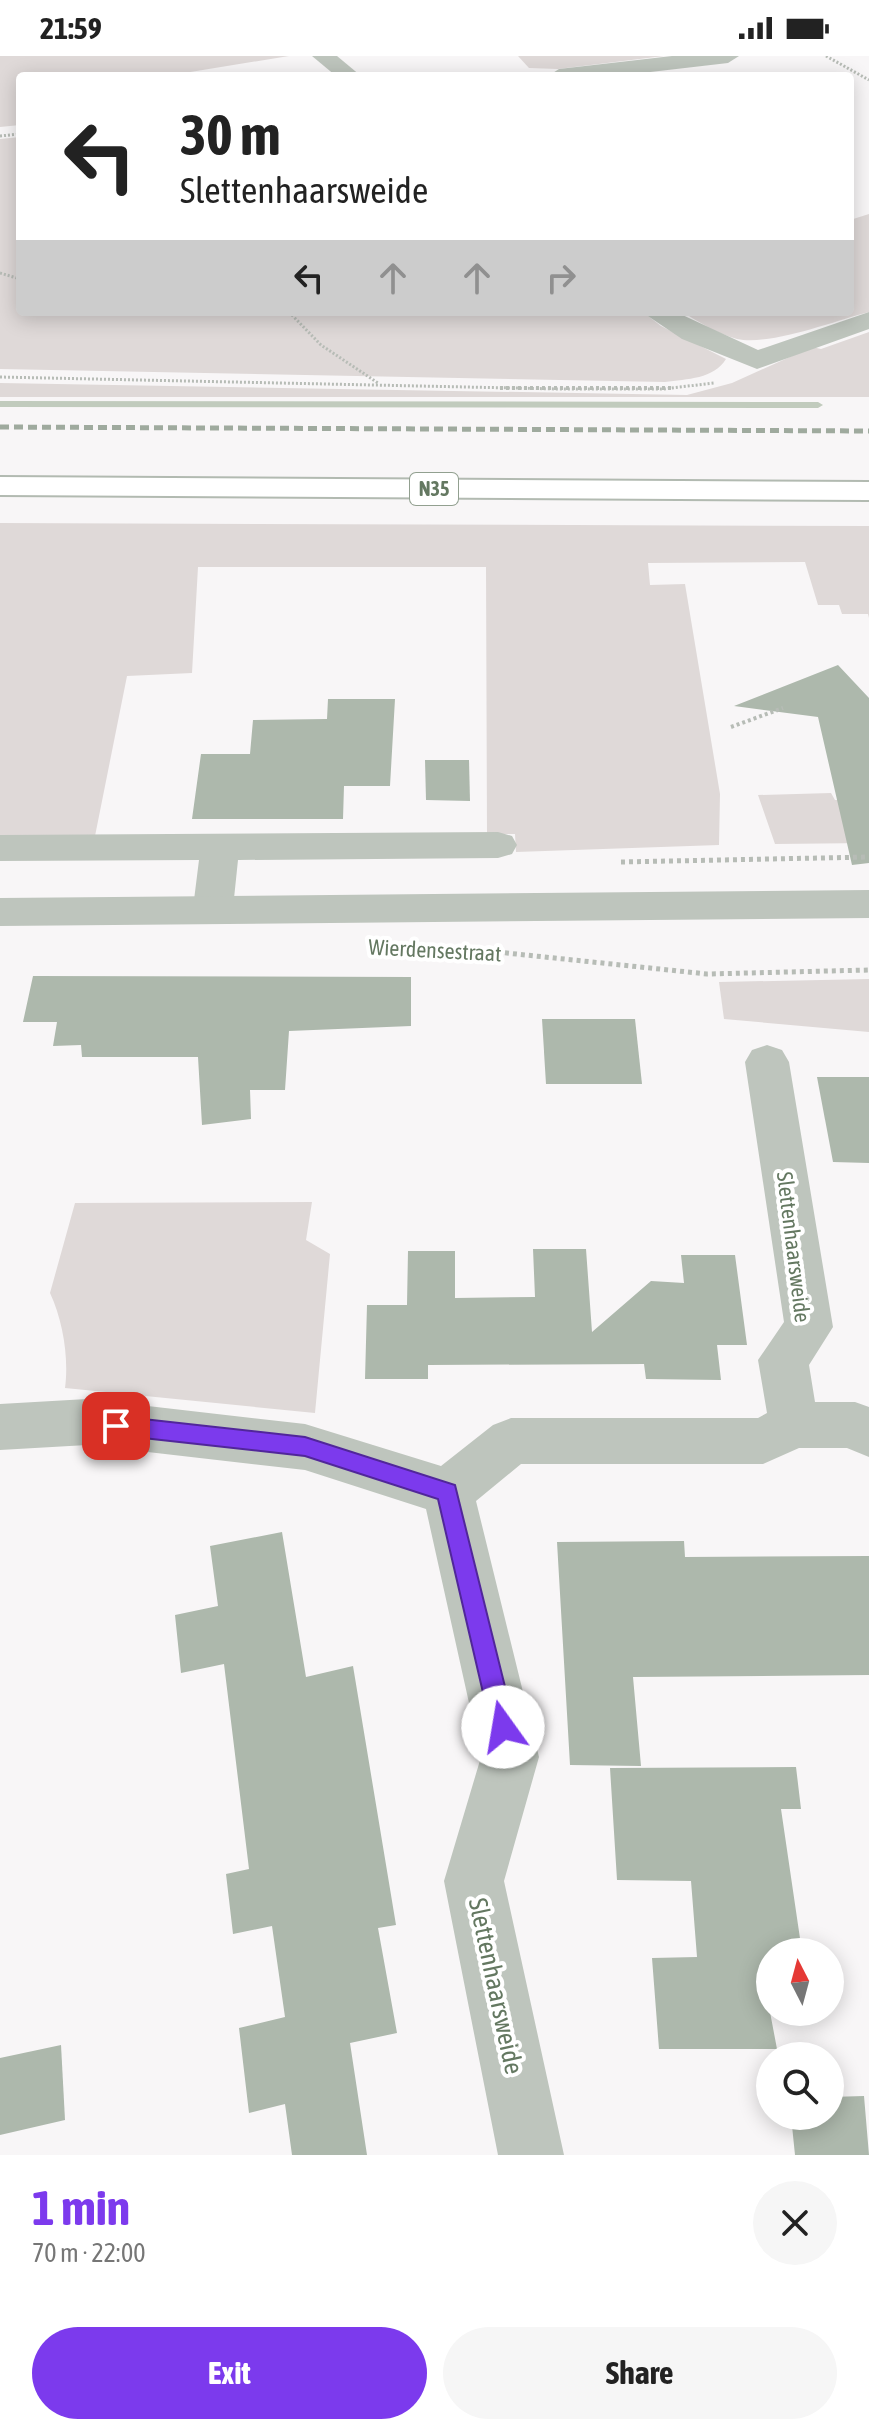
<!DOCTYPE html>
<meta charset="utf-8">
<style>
:root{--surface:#fff;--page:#f6f6f6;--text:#222;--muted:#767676;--accent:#7c3aed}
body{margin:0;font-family:"Asap Condensed",sans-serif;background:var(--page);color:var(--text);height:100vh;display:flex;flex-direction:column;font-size:30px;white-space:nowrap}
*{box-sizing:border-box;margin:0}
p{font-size:26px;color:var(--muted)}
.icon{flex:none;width:44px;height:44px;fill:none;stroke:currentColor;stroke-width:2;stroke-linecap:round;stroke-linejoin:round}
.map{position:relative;height:2099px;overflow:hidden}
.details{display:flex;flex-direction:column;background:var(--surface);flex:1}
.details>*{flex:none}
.top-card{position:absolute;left:16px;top:16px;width:838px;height:244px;border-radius:8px;box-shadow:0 4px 20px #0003;background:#fff;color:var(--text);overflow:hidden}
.needle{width:52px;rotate:354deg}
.controls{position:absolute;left:756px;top:1882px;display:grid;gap:16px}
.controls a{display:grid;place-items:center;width:88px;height:88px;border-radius:50%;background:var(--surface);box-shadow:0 4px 20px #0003;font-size:40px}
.pin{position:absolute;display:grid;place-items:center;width:68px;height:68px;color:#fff;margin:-34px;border-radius:16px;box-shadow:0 4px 12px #0006}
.me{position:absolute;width:88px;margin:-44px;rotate:347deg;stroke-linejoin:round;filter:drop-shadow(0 0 6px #0008)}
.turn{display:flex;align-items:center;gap:28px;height:168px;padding:0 32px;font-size:36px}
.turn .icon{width:104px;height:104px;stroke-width:2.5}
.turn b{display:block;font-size:56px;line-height:68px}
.lanes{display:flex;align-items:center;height:76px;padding:0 32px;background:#0003;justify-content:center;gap:40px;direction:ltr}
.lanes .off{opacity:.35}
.round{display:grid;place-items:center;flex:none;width:84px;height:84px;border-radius:42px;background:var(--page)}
.head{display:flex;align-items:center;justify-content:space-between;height:136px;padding:0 32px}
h1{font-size:48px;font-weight:700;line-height:60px;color:var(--accent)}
.primary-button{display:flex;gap:16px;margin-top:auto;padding:16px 32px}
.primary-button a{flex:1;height:92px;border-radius:48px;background:var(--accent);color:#fff;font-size:32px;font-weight:700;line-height:92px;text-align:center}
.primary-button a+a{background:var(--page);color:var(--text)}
.status{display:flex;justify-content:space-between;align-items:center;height:56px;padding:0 40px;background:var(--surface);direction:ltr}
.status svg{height:22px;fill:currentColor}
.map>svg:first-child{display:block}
</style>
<div class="status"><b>21:59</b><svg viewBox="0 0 49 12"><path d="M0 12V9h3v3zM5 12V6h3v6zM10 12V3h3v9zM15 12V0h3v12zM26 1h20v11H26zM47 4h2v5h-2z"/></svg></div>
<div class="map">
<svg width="869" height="2099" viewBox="0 0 869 2099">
<rect width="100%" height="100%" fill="#f8f6f7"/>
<g fill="#dfd9d8">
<polygon points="0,0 289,0 166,20 20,20 20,69 0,71"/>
<polygon points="518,0 664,0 558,13 529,12"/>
<path d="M20 81V256H643L661 270 726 303C714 323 687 323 665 326L0 313V83Z"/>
<path d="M869 158V256C834 265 770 290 737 283 718 278 699 266 682 256H850V164Z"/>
<polygon points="869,276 869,341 0,341 0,327 687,339 732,327 812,291 821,293"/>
<polygon points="0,467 869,470 869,562 868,558 842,558 839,549 818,549 805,506 648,507 650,529 685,528 720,738 719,789 516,796 515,778 487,778 486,511 198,511 192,617 127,620 95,780 0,781"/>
<polygon points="831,737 835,744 869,744 869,787 775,788 758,739"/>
<polygon points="869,923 869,976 724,963 719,926"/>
<path d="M312 1146 306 1184 330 1198 315 1357 65 1332C69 1302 63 1265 50 1237L75 1147Z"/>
</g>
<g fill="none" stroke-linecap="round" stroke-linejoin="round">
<polygon fill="#c1cbbd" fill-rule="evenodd" points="0,345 818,346 823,349 818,352 0,351"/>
</g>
<g fill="#adb8ac">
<polygon points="838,609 869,642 869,807 852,809 818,661 734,650"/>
<polygon points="328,643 395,643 390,730 344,730 343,763 192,763 201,698 250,698 253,664 327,663"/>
<polygon points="425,704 469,704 470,745 426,744"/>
<polygon points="33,920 411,921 411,970 289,975 285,1034 250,1034 251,1063 202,1069 198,1001 82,1001 81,989 53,990 57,966 23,966"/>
<polygon points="542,963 635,963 642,1028 546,1028"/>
<polygon points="817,1021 869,1021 869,1107 833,1106"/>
<polygon points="533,1193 586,1193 592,1276 651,1225 684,1227 681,1199 735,1199 747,1289 717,1289 721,1324 646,1323 644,1308 428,1309 428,1323 365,1323 367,1249 407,1249 408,1195 455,1195 455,1242 535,1241"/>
<polygon points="282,1476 306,1621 353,1610 396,1869 378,1872 397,1977 350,1987 367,2099 292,2099 285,2048 249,2057 239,1972 285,1961 272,1870 233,1878 226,1818 249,1813 224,1608 181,1617 175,1559 218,1550 210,1490"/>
<polygon points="684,1485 685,1501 869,1500 869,1619 633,1621 641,1710 570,1709 557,1486"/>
<polygon points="796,1711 801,1753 781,1753 802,1896 770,1896 770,1956 777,1993 659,1993 652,1902 697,1901 691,1825 617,1824 610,1712"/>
<polygon points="61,1989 65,2064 0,2079 0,2002"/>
<polygon points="864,2040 869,2099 795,2099 791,2060 830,2060 830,2041"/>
</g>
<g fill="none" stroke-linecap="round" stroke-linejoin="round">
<defs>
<polygon id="primary" points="0,421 869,426 869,444 0,439"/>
</defs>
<use href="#primary" stroke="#b2bab1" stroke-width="4"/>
<g stroke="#b7bcb6" stroke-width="3" stroke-dasharray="2 2" stroke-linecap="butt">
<polyline points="826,0 869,24"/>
<polyline points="0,80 20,78"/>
<polyline points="0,217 20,223"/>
<polyline points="289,256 321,289 378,327"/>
<polyline points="0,321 559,333 663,333 714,327"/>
</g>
<g stroke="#b7bcb6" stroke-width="4" stroke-dasharray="3 3" stroke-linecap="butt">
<polyline points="500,332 674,332"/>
<polyline points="731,671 783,652"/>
</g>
<g stroke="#b7bcb6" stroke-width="5" stroke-dasharray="4 4" stroke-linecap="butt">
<polyline points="621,806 869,801"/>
<polyline points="497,896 707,918 869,914"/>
</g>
<g fill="#bec5bd" fill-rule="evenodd">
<polygon points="312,0 337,0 361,20 336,20"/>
<polygon points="672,0 739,0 728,7 616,20 548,20 559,13"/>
<polygon points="642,256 676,256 758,294 869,256 869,273 757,313 682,283"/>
<polygon points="498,776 512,780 517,789 512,798 498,802 238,804 233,852 227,862 213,866 199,862 193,852 199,804 0,805 0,779"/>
<polygon points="767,989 782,994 789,1006 833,1271 809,1309 815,1346 855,1346 869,1351 869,1401 847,1392 799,1392 763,1408 521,1408 476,1445 539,1701 504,1825 564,2099 498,2099 444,1825 481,1701 426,1453 305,1414 87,1389 0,1394 0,1348 87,1343 305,1368 441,1410 493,1369 511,1362 758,1362 767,1357 758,1304 784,1266 745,1006 752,994"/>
</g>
<polygon fill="#bec5bd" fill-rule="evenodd" points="869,834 869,862 0,870 0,842"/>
<use href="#primary" fill="#fff" fill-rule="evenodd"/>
<polyline stroke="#9faa9e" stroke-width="5" stroke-dasharray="9 5" stroke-linecap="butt" points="0,371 869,375"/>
</g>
<polygon fill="#7c3aed" stroke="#51269a" stroke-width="2" points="116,1360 305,1381 455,1429 515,1671 511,1680 503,1683 494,1680 491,1671 438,1443 305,1400 116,1379 109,1376 106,1370 109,1363"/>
<g text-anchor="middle" stroke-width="8" stroke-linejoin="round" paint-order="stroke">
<rect fill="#fff" stroke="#92a090" stroke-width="2" x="410" y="417" width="48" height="32" rx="6"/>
<g font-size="20" font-weight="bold" fill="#647861">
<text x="434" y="440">N35</text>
</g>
<g font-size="22" fill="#647861" stroke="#fff">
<text transform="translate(435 894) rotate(3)" y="8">Wierdensestraat</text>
<text transform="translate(794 1191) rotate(83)" y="8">Slettenhaarsweide</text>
</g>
<g font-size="26" fill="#647861" stroke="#fff">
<text transform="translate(496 1930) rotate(78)" y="9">Slettenhaarsweide</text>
</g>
</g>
</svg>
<div class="controls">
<a><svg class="needle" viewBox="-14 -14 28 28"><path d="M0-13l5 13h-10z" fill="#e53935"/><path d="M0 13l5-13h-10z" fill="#767676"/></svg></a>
<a><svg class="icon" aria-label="search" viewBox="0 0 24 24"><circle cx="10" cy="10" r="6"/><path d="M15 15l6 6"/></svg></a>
</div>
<div class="pin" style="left:116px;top:1370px;background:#d93025"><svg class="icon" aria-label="arrive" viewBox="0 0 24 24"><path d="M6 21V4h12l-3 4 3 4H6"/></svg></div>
<svg class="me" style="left:503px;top:1671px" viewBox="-20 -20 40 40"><circle r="19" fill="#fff"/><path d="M0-13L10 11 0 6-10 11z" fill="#7c3aed"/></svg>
<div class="top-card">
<div class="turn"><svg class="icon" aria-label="left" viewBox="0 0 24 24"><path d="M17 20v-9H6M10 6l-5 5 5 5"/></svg><div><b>30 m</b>Slettenhaarsweide</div></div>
<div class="lanes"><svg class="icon" aria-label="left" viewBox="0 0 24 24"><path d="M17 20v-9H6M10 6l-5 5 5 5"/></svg><svg class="icon off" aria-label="ahead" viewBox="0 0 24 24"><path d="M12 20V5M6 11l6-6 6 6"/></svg><svg class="icon off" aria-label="ahead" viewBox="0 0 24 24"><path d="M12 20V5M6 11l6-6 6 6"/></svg><svg class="icon off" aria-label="right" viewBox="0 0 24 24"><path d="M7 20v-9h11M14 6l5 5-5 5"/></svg></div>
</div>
</div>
<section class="details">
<div class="head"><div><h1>1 min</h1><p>70 m · 22:00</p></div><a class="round"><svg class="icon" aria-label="close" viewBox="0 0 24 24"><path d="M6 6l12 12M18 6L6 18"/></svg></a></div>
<div class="primary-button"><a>Exit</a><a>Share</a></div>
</section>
